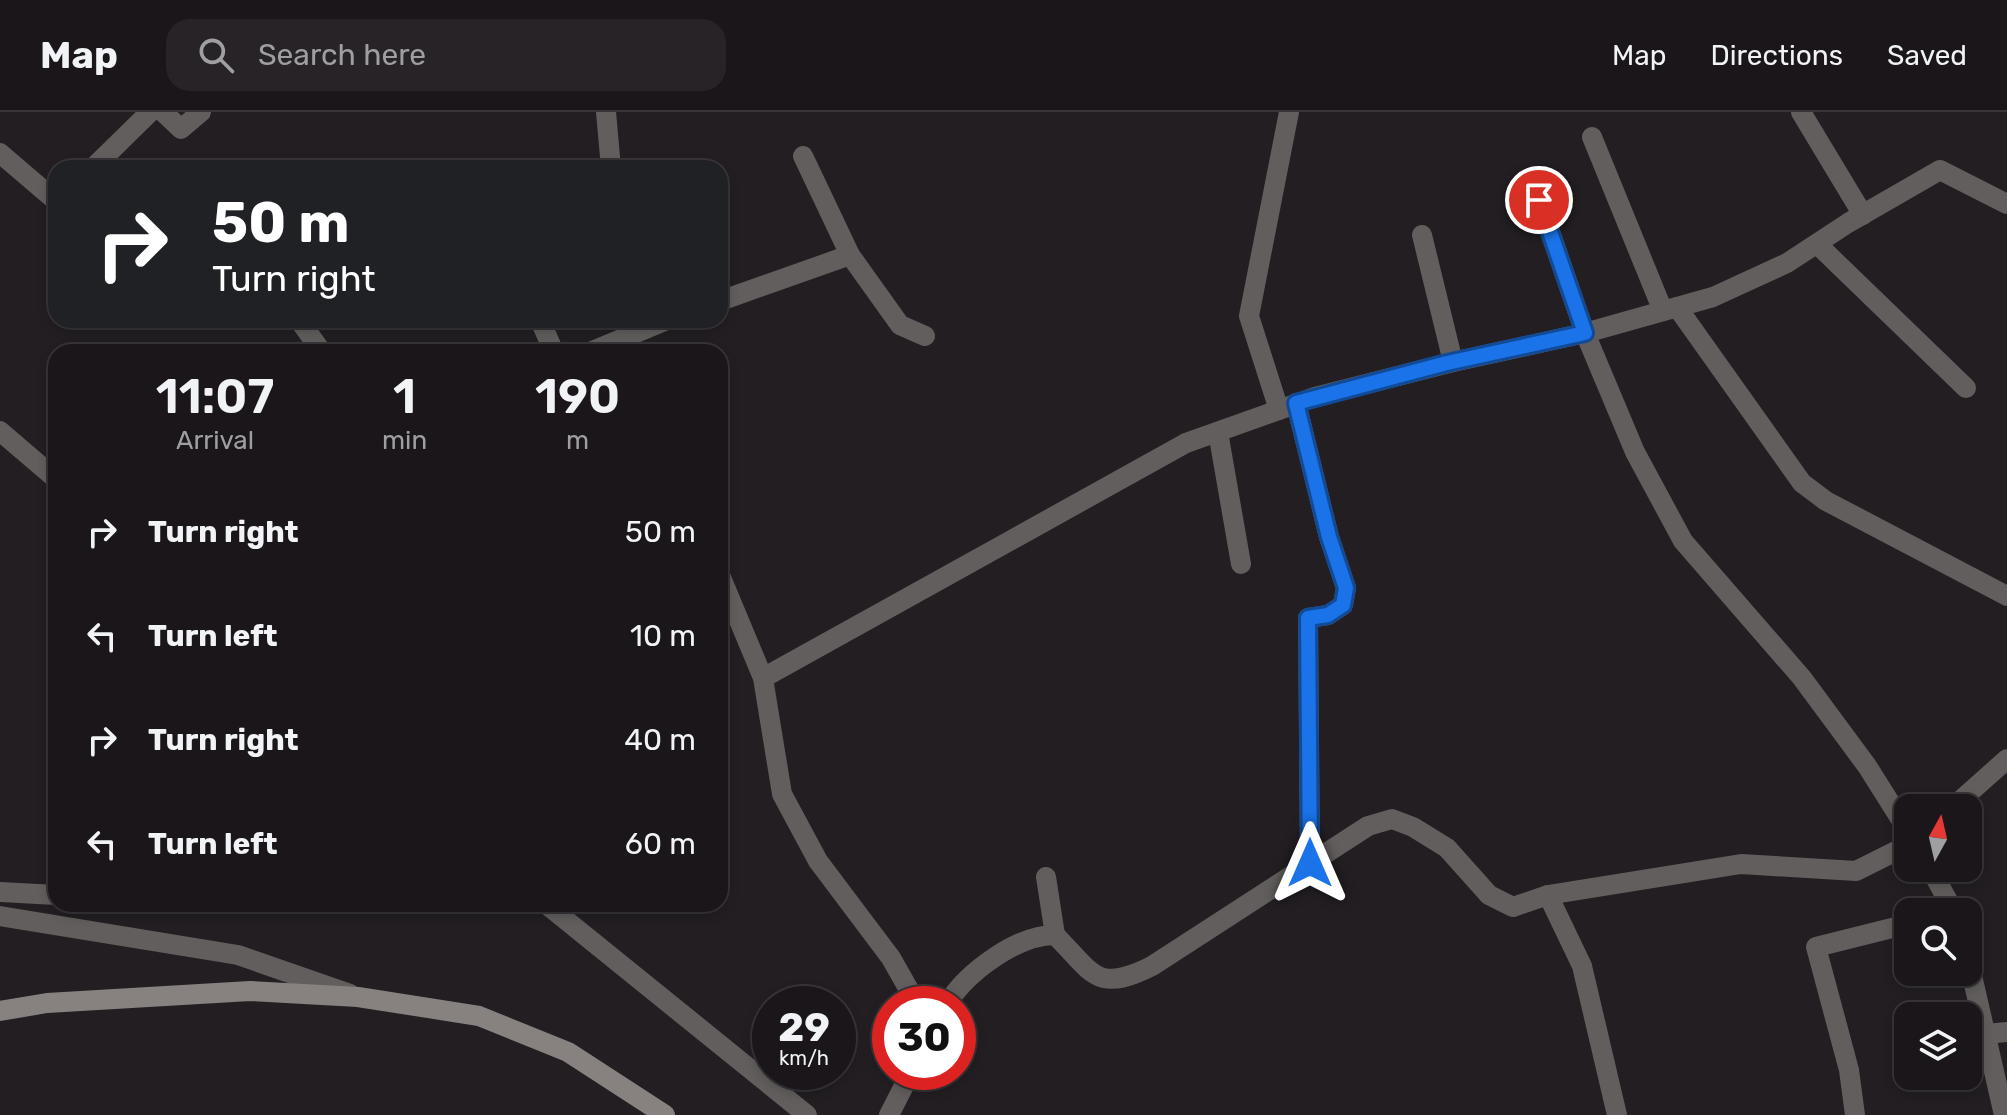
<!DOCTYPE html>
<style>
:root{--surface:#1a161a;--page:#272327;--text:#f1f3f6;--muted:#9f9fa2;--line:#383539}
body{margin:0;font-family:Rubik,sans-serif;background:var(--page);color:var(--text);height:100vh;display:flex;flex-direction:column;font-size:30px;white-space:nowrap}
*{box-sizing:border-box;margin:0}
p{font-size:26px;color:var(--muted)}
.icon{flex:none;width:44px;height:44px;fill:none;stroke:currentColor;stroke-width:2;stroke-linecap:round;stroke-linejoin:round}
.map{position:relative;flex:1;overflow:hidden}
.sheet{position:absolute;left:48px;top:232px;width:680px;height:568px;display:flex;flex-direction:column;background:var(--surface);border-radius:24px;box-shadow:0 4px 12px #0003,0 0 0 2px var(--line)}
.sheet>*{flex:none}
.banner{position:absolute;left:48px;top:48px;width:680px;height:168px;border-radius:24px;box-shadow:0 4px 12px #0003,0 0 0 2px var(--line);background:#202124;color:#fff;overflow:hidden}
.needle{width:52px;rotate:8deg}
.tools{position:absolute;left:1894px;top:682px;display:grid;gap:16px}
.tools a{display:grid;place-items:center;width:88px;height:88px;border-radius:16px;background:var(--surface);box-shadow:0 4px 12px #0003,0 0 0 2px var(--line);font-size:40px}
.speed{position:absolute;left:752px;top:874px;display:flex;gap:16px;font-size:40px;font-weight:700;text-align:center}
.speed>*{display:grid;place-content:center;width:104px;height:104px;border-radius:50%;background:var(--surface);box-shadow:0 4px 12px #0003,0 0 0 2px var(--line);line-height:1}
.speed small{font-size:20px;font-weight:400}
.speed .limit{border:12px solid #d22;background:#fff;color:#111}
.pin{position:absolute;display:grid;place-items:center;width:68px;height:68px;color:#fff;margin:-34px;border:4px solid #fff;border-radius:50%;box-shadow:0 2px 8px #0007}
.me{position:absolute;width:88px;margin:-44px;rotate:0deg;stroke-linejoin:round;filter:drop-shadow(0 0 6px #0008)}
.turn{display:flex;align-items:center;gap:28px;height:168px;padding:0 32px;font-size:36px}
.turn .icon{width:104px;height:104px;stroke-width:2.5}
.turn b{display:block;font-size:56px;line-height:68px}
.eta{display:flex;justify-content:space-evenly;align-items:center;height:136px;text-align:center}
.eta b{font-size:48px;font-weight:600;line-height:56px}
ul{padding:0;list-style:none}
li{display:flex;align-items:center;gap:24px;height:104px;padding:0 32px}
li div{flex:1}
li b{display:block;font-size:30px}
li em{font-style:normal}
header{display:flex;align-items:center;gap:48px;box-sizing:border-box;height:112px;padding:0 40px;background:var(--surface);border-bottom:2px solid var(--line)}
header strong{font-size:38px}
nav{display:flex;gap:44px;margin-inline-start:auto;font-size:28px}
.search{width:560px;height:72px;background:var(--page);display:flex;align-items:center;gap:20px;box-sizing:border-box;padding:0 28px;border-radius:24px;color:var(--muted);font-size:30px}
.map>svg:first-child{display:block}
</style>
<header>
<strong>Map</strong>
<div class="search"><svg class="icon" aria-label="search" viewBox="0 0 24 24"><circle cx="10" cy="10" r="6"/><path d="M15 15l6 6"/></svg>Search here</div>
<nav><a>Map</a><a>Directions</a><a>Saved</a></nav>
</header>
<div class="map">
<svg width="2007" height="1003" viewBox="0 0 2007 1003">
<rect width="100%" height="100%" fill="#221e22"/>
<g fill="none" stroke-linecap="round" stroke-linejoin="round">
<g stroke="#615e5d" stroke-width="20">
<polyline points="163,0 181,17 201,0"/>
<polyline points="606,0 611,56"/>
<polyline points="1801,0 1863,103"/>
<polyline points="1592,25 1663,199"/>
<polyline points="0,41 56,89"/>
<polyline points="803,44 850,143 900,213 925,224"/>
<polyline points="93,56 150,0"/>
<polyline points="1539,88 1585,221 1635,340 1683,429 1802,566 1867,654 1908,719"/>
<polyline points="1422,123 1453,250"/>
<polyline points="1817,132 1966,276"/>
<polyline points="720,189 850,143"/>
<polyline points="1677,195 1802,371 1826,389 2007,484"/>
<polyline points="299,208 322,240"/>
<polyline points="540,208 553,238"/>
<polyline points="590,240 667,208"/>
<polyline points="1296,291 1329,425 1346,476 1343,493 1328,503 1308,506 1310,751"/>
<polyline points="1279,298 1249,204 1289,0"/>
<polyline points="0,319 56,367"/>
<polyline points="1218,320 1241,452"/>
<polyline points="720,463 763,566 782,682 818,749 891,846 917,892"/>
<polyline points="763,566 1186,331 1315,285 1453,250 1585,221 1713,185 1787,151 1848,111 1940,58 2007,92"/>
<polyline points="1952,696 2007,647"/>
<polyline points="1930,756 1954,800"/>
<polyline points="0,780 56,783"/>
<polyline points="1548,783 1582,854 1617,1003"/>
<polyline points="546,792 807,1003"/>
<polyline points="0,804 238,843 350,882"/>
<path d="M1055 823C1093 861 1096 882 1152 854L1368 714 1392 707 1413 715 1447 736 1489 783 1513 795 1548 783 1741 752 1856 759 1908 733"/>
<polyline points="1968,846 2004,1003"/>
<path d="M947 892C967 860 1017 823 1055 823L1046 765"/>
<polyline points="1986,922 2007,920"/>
<polyline points="889,1003 911,960"/>
<polyline points="1855,1003 1849,958 1816,835 1908,812"/>
</g>
<polyline stroke="#878280" stroke-width="20" points="0,899 47,891 250,879 358,885 479,904 568,940 665,1003"/>
</g>
<g fill="none" stroke-linecap="round" stroke-linejoin="round">
<defs>
<polyline id="route" points="1310,751 1308,506 1328,503 1343,493 1346,476 1329,425 1296,291 1447,251 1585,221 1539,88"/>
</defs>
<use href="#route" stroke="#114b97" stroke-width="20"/>
<use href="#route" stroke="#1a73e8" stroke-width="14"/>
</g>
</svg>
<div class="tools">
<a><svg class="needle" viewBox="-14 -14 28 28"><path d="M0-13l5 13h-10z" fill="#e53935"/><path d="M0 13l5-13h-10z" fill="#9f9fa2"/></svg></a>
<a><svg class="icon" aria-label="search" viewBox="0 0 24 24"><circle cx="10" cy="10" r="6"/><path d="M15 15l6 6"/></svg></a>
<a><svg class="icon" aria-label="layers" viewBox="0 0 24 24"><path d="M12 4l9 5-9 5-9-5zM3 14l9 5 9-5"/></svg></a>
</div>
<div class="speed"><div>29<small>km/h</small></div><div class="limit">30</div></div>
<div class="pin" style="left:1539px;top:88px;background:#d93025"><svg class="icon" aria-label="arrive" viewBox="0 0 24 24"><path d="M6 21V4h12l-3 4 3 4H6"/></svg></div>
<svg class="me" style="left:1310px;top:751px" viewBox="-20 -20 40 40"><path d="M0-17L14 15 0 8-14 15z" fill="#1a73e8" stroke="#fff" stroke-width="4"/></svg>
<div class="banner">
<div class="turn"><svg class="icon" aria-label="right" viewBox="0 0 24 24"><path d="M7 20v-9h11M14 6l5 5-5 5"/></svg><div><b>50 m</b>Turn right</div></div>
</div>
<section class="sheet">
<div class="eta">
<div><b>11:07</b><p>Arrival</p></div>
<div><b>1</b><p>min</p></div>
<div><b>190</b><p>m</p></div>
</div>
<ul>
<li><svg class="icon" aria-label="right" viewBox="0 0 24 24"><path d="M7 20v-9h11M14 6l5 5-5 5"/></svg><div><b>Turn right</b></div><em>50 m</em></li>
<li><svg class="icon" aria-label="left" viewBox="0 0 24 24"><path d="M17 20v-9H6M10 6l-5 5 5 5"/></svg><div><b>Turn left</b></div><em>10 m</em></li>
<li><svg class="icon" aria-label="right" viewBox="0 0 24 24"><path d="M7 20v-9h11M14 6l5 5-5 5"/></svg><div><b>Turn right</b></div><em>40 m</em></li>
<li><svg class="icon" aria-label="left" viewBox="0 0 24 24"><path d="M17 20v-9H6M10 6l-5 5 5 5"/></svg><div><b>Turn left</b></div><em>60 m</em></li>
</ul>
</section>
</div>
